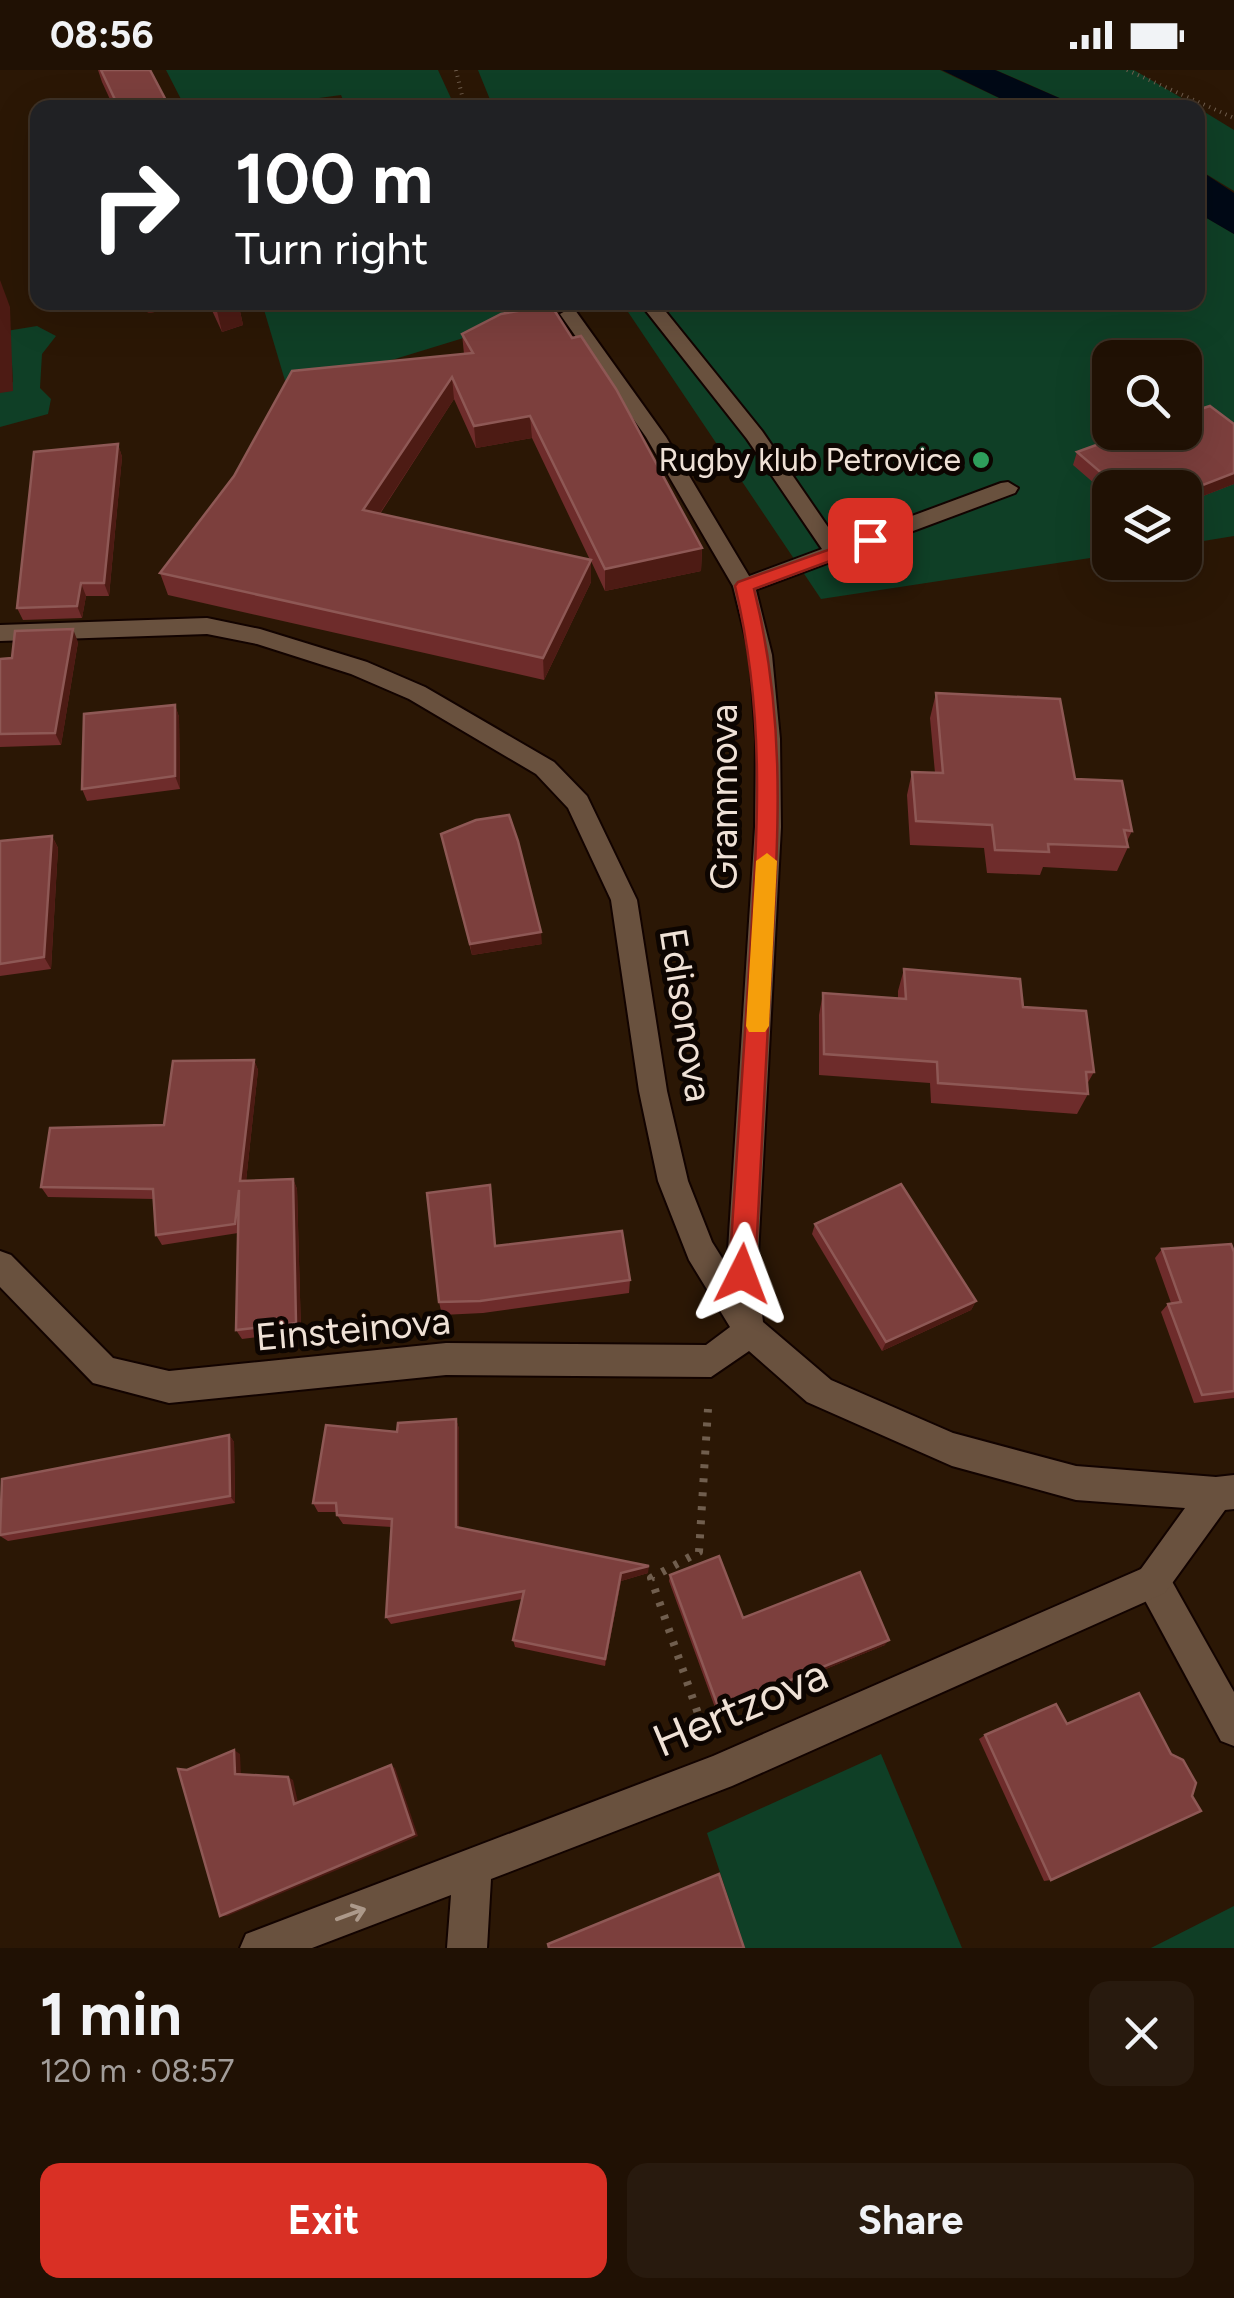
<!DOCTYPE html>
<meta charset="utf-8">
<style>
:root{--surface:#201104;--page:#281a0e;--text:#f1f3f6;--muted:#a29d9a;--line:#3d3126;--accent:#d93025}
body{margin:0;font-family:Figtree,sans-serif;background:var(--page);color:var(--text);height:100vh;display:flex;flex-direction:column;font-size:38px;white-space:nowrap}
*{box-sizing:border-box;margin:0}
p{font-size:32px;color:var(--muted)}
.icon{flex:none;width:55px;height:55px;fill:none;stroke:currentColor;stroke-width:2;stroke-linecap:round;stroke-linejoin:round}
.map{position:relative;height:1878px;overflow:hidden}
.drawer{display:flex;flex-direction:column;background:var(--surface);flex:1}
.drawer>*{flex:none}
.hud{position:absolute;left:30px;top:30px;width:1175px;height:210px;border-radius:20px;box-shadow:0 10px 40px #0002,0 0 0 2px var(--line);background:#202124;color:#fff;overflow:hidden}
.buttons{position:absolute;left:1092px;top:270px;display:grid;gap:20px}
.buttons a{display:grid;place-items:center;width:110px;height:110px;border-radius:20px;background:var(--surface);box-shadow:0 10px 40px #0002,0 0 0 2px var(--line);font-size:50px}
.pin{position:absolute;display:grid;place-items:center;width:85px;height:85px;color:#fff;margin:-42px;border-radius:20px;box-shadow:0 5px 15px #0006}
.me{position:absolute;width:110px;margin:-55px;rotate:3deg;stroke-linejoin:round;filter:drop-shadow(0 0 8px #0008)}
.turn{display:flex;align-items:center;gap:35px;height:210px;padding:0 40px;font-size:45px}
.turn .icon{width:130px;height:130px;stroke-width:2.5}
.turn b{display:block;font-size:70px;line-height:85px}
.round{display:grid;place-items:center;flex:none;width:105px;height:105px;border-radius:20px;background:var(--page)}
.head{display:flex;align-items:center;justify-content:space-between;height:170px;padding:0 40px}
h1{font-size:60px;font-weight:700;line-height:75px}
.button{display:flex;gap:20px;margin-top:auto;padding:20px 40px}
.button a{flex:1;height:115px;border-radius:20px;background:var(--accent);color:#fff;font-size:40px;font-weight:700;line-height:115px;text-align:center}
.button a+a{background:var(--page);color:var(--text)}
.status{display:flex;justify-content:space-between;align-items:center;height:70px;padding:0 50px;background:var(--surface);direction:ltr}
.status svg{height:28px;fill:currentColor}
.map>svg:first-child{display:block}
</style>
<div class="status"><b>08:56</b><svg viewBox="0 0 49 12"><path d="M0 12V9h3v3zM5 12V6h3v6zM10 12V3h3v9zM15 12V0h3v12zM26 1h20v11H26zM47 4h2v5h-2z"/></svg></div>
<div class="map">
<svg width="1234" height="1878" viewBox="0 0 1234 1878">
<rect width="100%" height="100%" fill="#2b1705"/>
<g fill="#0f3f26" fill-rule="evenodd">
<polygon points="166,0 438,0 455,37 346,37 341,25 297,31 299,37 185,37"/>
<polygon points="478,0 940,0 1018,37 493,37"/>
<polygon points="996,0 1134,0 1197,37 1080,37"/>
<polygon points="1198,38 1234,60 1234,121 1198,99"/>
<path d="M1198 143 1234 164V466L1185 474V418H1110V485L821 529 622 233 1198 232ZM1110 288H1185V362H1110Z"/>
<polygon points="262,233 578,233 395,289 286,314"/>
<polygon points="37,256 56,266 42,284 40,318 51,329 48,344 0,357 0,316 13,312 12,295 0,262"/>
<polygon points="881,1684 962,1878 745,1878 707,1763"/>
<polygon points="1234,1836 1234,1878 1151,1878"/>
</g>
<g fill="#000916">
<polygon points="942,0 995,0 1080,37 1018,37"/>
<polygon points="1198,99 1234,123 1234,164 1198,143"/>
</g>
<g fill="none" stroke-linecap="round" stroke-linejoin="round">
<defs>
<g id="service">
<polygon points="639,232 658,232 762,361 839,473 1001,413 1008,412 1018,418 1015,423 752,521 736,521 733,516 736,511 822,479 747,369"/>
<polygon points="1153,1493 1165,1499 1234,1622 1234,1676 1221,1671 1141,1523 1135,1511 1141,1499"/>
</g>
<polygon id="minor" points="569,239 575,240 666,367 755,516 772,585 780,669 781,757 757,1204 763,1252 831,1310 953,1363 1076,1396 1216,1407 1234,1405 1234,1439 1225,1440 1165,1523 732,1716 491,1809 487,1878 447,1878 451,1825 312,1878 240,1878 246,1864 713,1686 1141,1499 1185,1438 1076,1430 952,1396 807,1332 749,1281 711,1307 446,1305 169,1333 93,1313 0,1217 0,1181 11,1185 113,1288 169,1301 446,1273 706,1275 730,1257 689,1190 658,1111 639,1021 611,830 568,738 536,704 409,629 351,604 257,574 207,564 0,571 0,555 207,548 260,559 367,592 425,617 554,692 587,726 637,830 667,1021 688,1111 712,1172 727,1196 755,757 756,669 750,585 733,516 646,367 560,244"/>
</defs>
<use href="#service" stroke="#120300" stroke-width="4"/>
<use href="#minor" stroke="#120300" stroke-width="4"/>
<g stroke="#705e4e" stroke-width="4" stroke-dasharray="1 5" stroke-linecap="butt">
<polyline points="456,0 465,38"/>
<polyline points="1127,0 1234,48"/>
</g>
<polyline stroke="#705e4e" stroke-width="8" stroke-dasharray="4 10" stroke-linecap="butt" points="702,1655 651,1508 699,1482 708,1339"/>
<use href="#service" fill="#69513e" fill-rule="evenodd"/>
<use href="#minor" fill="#69513e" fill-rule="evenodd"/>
</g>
<g fill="#6e2c2b" fill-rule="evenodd">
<polygon points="98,0 150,0 170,38 114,38 102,12"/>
<polygon points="145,232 238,232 243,255 222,262 209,234 148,243"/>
<path d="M462 264 702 478 701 501 605 521 591 491V512L544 610 168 525 160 503 464 284ZM454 329 476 378 532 368 590 490 380 444Z"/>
<polygon points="1234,354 1234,414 1185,433 1185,418 1110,418 1110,427 1073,395 1077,382"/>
<polygon points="118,374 122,387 109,526 86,526 82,548 23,550 17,538"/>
<polygon points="78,572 61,675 0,677 0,589 12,588"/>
<polygon points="936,623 1075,709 1132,761 1127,771 1128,777 1117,801 1043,797 1040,805 987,803 984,778 910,775 907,725 912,702 935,703 930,648"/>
<polygon points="175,635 179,647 180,719 87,731 82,719"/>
<polygon points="441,764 542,874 472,885"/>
<polygon points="52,766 58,778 51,899 0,906 0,771"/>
<polygon points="904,899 1023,937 1094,1002 1087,1014 1088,1024 1077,1044 931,1033 930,1013 819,1005 819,945 823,923 898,928 898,921"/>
<polygon points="254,990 258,1000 246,1111 293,1109 297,1119 301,1262 242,1269 236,1260 238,1163 162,1175 156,1165 154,1129 48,1127 41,1117 164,1055"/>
<polygon points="490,1115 496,1176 630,1210 629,1223 483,1243 442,1245 439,1232"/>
<polygon points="815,1154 976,1231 971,1240 882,1281 812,1164"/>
<polygon points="1162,1179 1234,1182 1234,1328 1194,1333 1161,1242 1168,1234 1171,1233 1155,1188"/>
<polygon points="456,1349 459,1359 459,1457 648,1503 621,1511 605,1596 515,1577 513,1570 522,1529 391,1554 386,1547 392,1457 343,1454 337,1445 337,1442 318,1442 313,1433 397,1362"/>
<polygon points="229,1365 234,1372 235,1433 8,1471 0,1466"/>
<polygon points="670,1505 743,1548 885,1575 717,1643 669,1511"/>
<polygon points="1067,1654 1051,1810 1044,1811 979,1669 985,1665"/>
</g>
<g fill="#4d1b14">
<polygon points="0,210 10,237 13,321 0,323"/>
<polygon points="145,232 208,232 209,234 148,243"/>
<polygon points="230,232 238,232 243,255 222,262 216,237"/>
<polygon points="452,307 454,329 367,463 363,440"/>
<polygon points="530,346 532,368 476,378 474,356"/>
<polygon points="118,374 122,387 109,526 104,513"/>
<polygon points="1234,403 1234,414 1185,433 1185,422"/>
<polygon points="702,478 701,501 605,521 605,499"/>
<polygon points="591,490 591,512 544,610 543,588"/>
<polygon points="81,513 86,526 82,548 77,536"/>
<polygon points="73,559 78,572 61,675 55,663"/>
<polygon points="175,635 179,647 180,719 175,706"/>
<polygon points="52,766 58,778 51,899 44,887"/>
<polygon points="541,862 542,874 472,885 470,874"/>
<polygon points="254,990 258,1000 245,1121 240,1111"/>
<polygon points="293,1109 297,1119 301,1262 296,1253"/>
<polygon points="976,1231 971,1240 882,1281 886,1272"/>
<polygon points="456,1349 459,1359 459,1465 456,1457"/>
<polygon points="229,1365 234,1372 235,1433 230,1426"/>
<polygon points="649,1496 648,1503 621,1511 605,1596 605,1589 621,1503"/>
<polygon points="889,1570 885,1575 717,1643 719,1639"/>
<polygon points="234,1680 240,1684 241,1706 235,1704"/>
<polygon points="391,1695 395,1698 418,1766 227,1846 220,1846"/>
<polygon points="288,1707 293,1710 299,1737 294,1734"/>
</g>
<g fill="#7c3f3d" stroke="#8e5855" stroke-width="2.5">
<polygon points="101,0 150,0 170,38 119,38"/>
<polygon points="214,232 230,232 216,237"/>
<polygon points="551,235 572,268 581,266 616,319 702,478 605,499 530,346 474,356 452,307 363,440 591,490 543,588 160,503 234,406 292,301 473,283 462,264 501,244"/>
<polygon points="1210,336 1234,354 1234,403 1185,422 1185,418 1119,418 1077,382 1132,362 1185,362 1185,344"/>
<polygon points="118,374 104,513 81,513 77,536 17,538 34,382"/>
<polygon points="73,559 55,663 0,664 0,589 12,588 15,561"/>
<polygon points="936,623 1060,629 1075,709 1122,711 1132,761 1124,760 1128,777 1048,774 1049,782 995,780 992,755 916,751 912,702 943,703"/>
<polygon points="175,635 175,706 82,719 84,644"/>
<polygon points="509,745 518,771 541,862 470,874 441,764 476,750"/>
<polygon points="52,766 44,887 0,894 0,771"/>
<polygon points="904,899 1020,909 1023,937 1086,941 1094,1002 1086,1002 1088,1024 938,1013 937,992 824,984 823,923 906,929"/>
<polygon points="254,990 240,1111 293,1109 296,1253 236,1260 239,1120 235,1154 156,1165 153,1119 41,1117 50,1058 164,1055 173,991"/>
<polygon points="901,1114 976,1231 886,1272 815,1154"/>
<polygon points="490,1115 495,1176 622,1161 630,1210 480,1231 439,1232 427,1123"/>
<polygon points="1231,1174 1234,1182 1234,1321 1202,1325 1168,1234 1181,1232 1162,1179"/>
<polygon points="456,1349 456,1457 649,1496 621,1503 605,1589 513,1570 524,1521 386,1547 392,1449 337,1445 336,1433 313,1433 326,1355 397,1362 398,1353"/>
<polygon points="229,1365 230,1426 0,1465 2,1409"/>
<polygon points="719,1486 743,1548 860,1502 889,1570 719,1639 670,1505"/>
<polygon points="1139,1623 1171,1684 1183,1690 1196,1713 1192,1726 1201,1741 1051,1810 985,1665 1056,1634 1067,1654"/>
<polygon points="234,1680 235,1704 288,1707 294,1734 391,1695 414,1764 220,1846 178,1699 187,1700"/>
<polygon points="719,1804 744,1878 549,1878 548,1874"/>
</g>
<defs><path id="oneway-shaft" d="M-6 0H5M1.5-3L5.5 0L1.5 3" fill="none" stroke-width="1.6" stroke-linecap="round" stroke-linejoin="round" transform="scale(2.5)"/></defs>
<use stroke="#ac998a" href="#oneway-shaft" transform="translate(351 1844) rotate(-20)"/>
<path fill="#d93025" stroke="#8d1f18" stroke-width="2.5" d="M870 465 876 466V474L754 519C787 652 778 764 771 898 766 1000 760 1102 755 1204L751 1212 742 1216 733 1212 729 1204C736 1103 742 1002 749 901 757 764 767 651 735 516L738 512Z"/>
<polygon fill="#f59e0b" points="767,783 777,791 769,956 765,962 749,962 746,956 756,791"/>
<circle fill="#2e9e5b" stroke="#0d0501" stroke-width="4" cx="981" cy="390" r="10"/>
<g text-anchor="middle" stroke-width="10" stroke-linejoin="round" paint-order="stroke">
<g font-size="32" fill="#efe1d6" stroke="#0d0501" text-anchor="end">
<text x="961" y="401">Rugby klub Petrovice</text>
</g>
<g font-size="38" fill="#efe1d6" stroke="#0d0501">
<text transform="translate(724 727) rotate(-90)" y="13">Grammova</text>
<text transform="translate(686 945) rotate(81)" y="13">Edisonova</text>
<text transform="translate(353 1259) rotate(-5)" y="13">Einsteinova</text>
</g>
<g font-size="45" fill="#efe1d6" stroke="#0d0501">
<text transform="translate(740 1637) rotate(-23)" y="16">Hertzova</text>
</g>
</g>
</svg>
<div class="buttons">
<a><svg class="icon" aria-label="search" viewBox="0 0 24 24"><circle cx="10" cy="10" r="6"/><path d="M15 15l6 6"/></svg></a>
<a><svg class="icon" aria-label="layers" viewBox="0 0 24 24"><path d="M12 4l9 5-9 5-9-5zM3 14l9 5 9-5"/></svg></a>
</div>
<div class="pin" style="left:870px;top:470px;background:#d93025"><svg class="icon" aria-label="arrive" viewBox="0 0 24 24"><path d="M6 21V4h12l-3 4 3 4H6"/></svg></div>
<svg class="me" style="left:742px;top:1204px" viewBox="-20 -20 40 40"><path d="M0-17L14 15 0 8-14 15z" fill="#d93025" stroke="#fff" stroke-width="4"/></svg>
<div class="hud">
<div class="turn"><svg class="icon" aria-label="right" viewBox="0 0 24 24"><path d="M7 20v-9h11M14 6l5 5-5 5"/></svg><div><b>100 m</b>Turn right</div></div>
</div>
</div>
<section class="drawer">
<div class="head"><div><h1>1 min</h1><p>120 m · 08:57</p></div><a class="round"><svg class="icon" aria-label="close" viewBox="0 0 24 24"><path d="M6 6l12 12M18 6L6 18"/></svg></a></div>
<div class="button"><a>Exit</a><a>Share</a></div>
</section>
